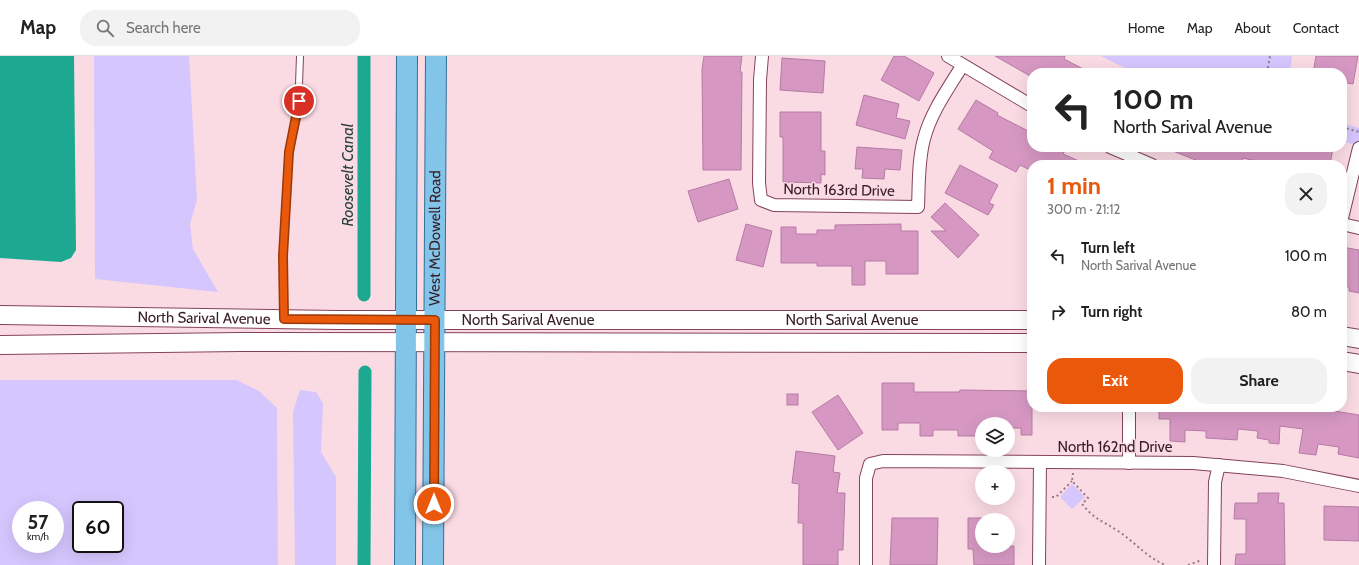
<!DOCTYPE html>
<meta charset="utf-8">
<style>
:root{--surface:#fff;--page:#f2f2f2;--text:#222;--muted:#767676;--line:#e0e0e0;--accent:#ea580c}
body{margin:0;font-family:Cabin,sans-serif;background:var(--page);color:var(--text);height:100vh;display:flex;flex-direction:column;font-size:15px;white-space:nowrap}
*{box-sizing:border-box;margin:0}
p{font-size:13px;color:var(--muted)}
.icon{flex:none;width:22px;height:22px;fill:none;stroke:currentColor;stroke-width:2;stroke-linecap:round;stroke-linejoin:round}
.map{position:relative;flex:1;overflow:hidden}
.side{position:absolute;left:1027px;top:104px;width:320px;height:252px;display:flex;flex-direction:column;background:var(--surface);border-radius:16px;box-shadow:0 4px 16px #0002}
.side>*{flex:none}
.top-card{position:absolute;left:1027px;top:12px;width:320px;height:84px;border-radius:16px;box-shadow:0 4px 16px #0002;background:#fff;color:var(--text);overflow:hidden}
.buttons{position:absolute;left:975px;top:361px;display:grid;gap:8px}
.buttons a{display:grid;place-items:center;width:40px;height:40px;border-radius:50%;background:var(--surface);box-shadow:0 4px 16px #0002;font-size:20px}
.speed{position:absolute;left:12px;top:445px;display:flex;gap:8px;font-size:20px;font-weight:700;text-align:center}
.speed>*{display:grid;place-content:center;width:52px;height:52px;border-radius:50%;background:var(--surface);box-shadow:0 4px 16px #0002;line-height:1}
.speed small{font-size:10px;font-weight:400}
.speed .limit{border:2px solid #111;border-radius:6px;background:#fff;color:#111}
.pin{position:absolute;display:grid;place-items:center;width:34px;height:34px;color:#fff;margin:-17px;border:2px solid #fff;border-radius:50%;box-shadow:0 1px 4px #0007}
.me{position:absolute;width:44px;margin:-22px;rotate:0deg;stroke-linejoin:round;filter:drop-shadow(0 0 3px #0008)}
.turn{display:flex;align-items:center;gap:14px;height:84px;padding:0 20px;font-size:18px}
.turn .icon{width:52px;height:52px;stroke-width:2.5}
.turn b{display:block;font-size:28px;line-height:34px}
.round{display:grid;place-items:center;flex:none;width:42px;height:42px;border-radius:16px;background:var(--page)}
.head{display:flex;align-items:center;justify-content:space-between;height:68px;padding:0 20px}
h1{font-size:24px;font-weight:700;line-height:30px;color:var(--accent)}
.cta{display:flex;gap:8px;margin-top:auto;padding:8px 20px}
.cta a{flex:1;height:46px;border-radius:16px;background:var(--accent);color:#fff;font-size:16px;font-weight:700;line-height:46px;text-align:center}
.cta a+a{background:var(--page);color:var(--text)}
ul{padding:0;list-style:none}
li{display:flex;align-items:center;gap:12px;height:56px;padding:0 20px}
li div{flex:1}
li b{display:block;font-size:15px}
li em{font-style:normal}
header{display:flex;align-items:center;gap:24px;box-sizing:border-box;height:56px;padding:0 20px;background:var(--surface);border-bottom:1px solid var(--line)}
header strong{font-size:19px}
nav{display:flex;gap:22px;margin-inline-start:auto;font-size:14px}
.search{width:280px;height:36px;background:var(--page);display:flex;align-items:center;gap:10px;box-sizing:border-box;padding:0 14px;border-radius:16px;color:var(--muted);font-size:15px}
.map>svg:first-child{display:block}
</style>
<header>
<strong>Map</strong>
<div class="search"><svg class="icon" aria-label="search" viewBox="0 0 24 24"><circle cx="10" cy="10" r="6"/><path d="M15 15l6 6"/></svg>Search here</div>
<nav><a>Home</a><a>Map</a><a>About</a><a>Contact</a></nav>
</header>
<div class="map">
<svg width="1359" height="509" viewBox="0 0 1359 509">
<rect width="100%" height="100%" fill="#fadbe4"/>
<g fill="#d6c6fe" fill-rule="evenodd">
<polygon points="94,0 189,0 197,144 190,168 193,193 218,236 95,223"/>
<polygon points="1101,0 1292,0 1290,17 1135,17"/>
<polygon points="1342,67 1359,72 1359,90 1342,85"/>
<path d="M0 324H236L259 335 277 352 278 509H0ZM21 454H55V488H21ZM81 454H115V488H81Z"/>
<polygon points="300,334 316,336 323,347 321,396 336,421 336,509 295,509 293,356"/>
<polygon points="1072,428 1085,441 1072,453 1060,441"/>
</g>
<polygon fill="#1ca891" points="0,0 74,0 76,194 71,202 61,206 0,202"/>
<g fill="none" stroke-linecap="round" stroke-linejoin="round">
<g stroke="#1ca891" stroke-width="13">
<polyline points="364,0 364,239"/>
<polyline points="364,509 365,316"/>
</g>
</g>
<g fill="#d698c3" stroke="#b67aa4">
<polygon points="704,0 742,0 740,16 742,16 741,114 703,114 702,13"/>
<polygon points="894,0 904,0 934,17 919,45 881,24"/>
<polygon points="995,0 1065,0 1064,3 1091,17 1032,17 1032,21"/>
<polygon points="1316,0 1358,0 1353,28 1342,26 1342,17 1313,17"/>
<polygon points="782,2 825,5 823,37 780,34"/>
<polygon points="864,39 899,48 896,62 910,65 905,83 856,69"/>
<polygon points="976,44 998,57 997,59 1032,77 1032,91 1059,91 1065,94 1063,98 1088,109 1032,109 1032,115 1020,109 1016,116 989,102 993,95 958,73"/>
<polygon points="780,56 821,56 821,95 825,95 825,119 821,118 821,127 783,126 783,81 780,81"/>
<polygon points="857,91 902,94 900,114 885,113 884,123 862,122 863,113 855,113"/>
<polygon points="1163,91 1286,91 1299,94 1300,91 1333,92 1330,109 1259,109 1260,106 1243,102 1240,109 1225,106 1224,109 1208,109"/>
<polygon points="960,109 998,129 989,147 994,149 988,159 945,137"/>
<polygon points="729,123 738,153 698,166 688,135"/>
<polygon points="945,147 979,179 958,202 931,175 946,175 931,161"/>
<polygon points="746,168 772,175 763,211 736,204"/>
<polygon points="901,168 901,175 918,175 918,218 886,218 886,205 865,205 865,229 852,229 852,210 817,210 817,207 781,207 781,171 796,171 796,178 817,178 817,174 835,174 835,169"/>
<polygon points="1342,191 1359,194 1359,237 1349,235 1349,231 1342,230"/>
<polygon points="882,327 914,327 914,336 959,336 960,334 1032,335 1032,379 1021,379 1021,372 1008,372 1008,368 982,368 982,380 958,380 958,374 933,374 933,380 920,380 920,367 898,367 898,374 882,374"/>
<rect x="787" y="338" width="11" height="11"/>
<polygon points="838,339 863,377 838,394 812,356"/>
<polygon points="1159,351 1335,352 1334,355 1359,359 1359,402 1338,398 1339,391 1318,388 1316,399 1299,397 1303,373 1280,370 1279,388 1269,387 1269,384 1257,382 1258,375 1238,373 1237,384 1206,382 1206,375 1185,374 1185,386 1170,385 1170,363 1159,363"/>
<polygon points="796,395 835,400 833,416 840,417 837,437 845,437 843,494 838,494 838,509 803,509 803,467 798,467 799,428 792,427"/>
<polygon points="1258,437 1279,437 1278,447 1284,447 1285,509 1235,509 1236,498 1246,498 1246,463 1234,463 1235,447 1258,447"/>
<polygon points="1324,450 1359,451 1359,485 1324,484"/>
<polygon points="892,462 938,462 937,509 890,509"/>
<polygon points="968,462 982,462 982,490 1014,490 1014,509 974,509 973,493 968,493"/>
</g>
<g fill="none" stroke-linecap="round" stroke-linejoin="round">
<defs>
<polyline id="service" points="284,262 283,201 289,96 298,57 300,0"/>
<g id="minor">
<path d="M762 0 760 24 759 127 761 144 774 149 918 151C919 129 918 105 924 83 931 56 948 33 962 10"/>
<polyline points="948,0 1032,50"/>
<polyline points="1110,91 1152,109"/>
<polyline points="1342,162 1359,92"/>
<polyline points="1342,168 1359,172"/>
<polyline points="1129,351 1129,407"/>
<polyline points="866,509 866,422 870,408 883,405 1193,407 1283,415 1359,430"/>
<polyline points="1039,509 1040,406"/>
<polyline points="1214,509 1215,426 1219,409"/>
</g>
<g id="secondary">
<path id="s1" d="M0 259 338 264H1032"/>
<polyline points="1342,280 1359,283"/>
<polyline points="0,289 240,286 1032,287"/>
<polyline points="1342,305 1359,308"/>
</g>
<g id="primary">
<polyline points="405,509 407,0"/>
<path id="s2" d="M433 509 436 0"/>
</g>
</defs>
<use href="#service" stroke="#84435b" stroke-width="8"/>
<use href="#minor" stroke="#84435b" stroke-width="14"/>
<use href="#secondary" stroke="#84435b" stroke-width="20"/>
<use href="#primary" stroke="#32719b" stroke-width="22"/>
<g stroke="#977983" stroke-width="2" stroke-dasharray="2 3" stroke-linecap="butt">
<polyline points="1267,17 1270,0"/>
<polyline points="1342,71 1359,76"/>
<path d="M1073 417 1072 425 1088 442 1082 448C1095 464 1103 465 1118 475 1135 486 1147 502 1166 509"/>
<polyline points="1052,441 1056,441 1072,425"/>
<polyline points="1188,509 1202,504"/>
</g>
<use href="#service" stroke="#fff" stroke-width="6"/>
<use href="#minor" stroke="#fff" stroke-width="12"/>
<use href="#secondary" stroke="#fff" stroke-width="18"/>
<use href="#primary" stroke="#82c5e9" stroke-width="20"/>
</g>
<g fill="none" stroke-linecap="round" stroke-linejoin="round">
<defs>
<polyline id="route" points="299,45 289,96 283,200 284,263 435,264 434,448"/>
</defs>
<use href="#route" stroke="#983908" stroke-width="10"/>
<use href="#route" stroke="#ea580c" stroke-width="7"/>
</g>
<g text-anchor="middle" stroke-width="3" stroke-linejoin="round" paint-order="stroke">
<g font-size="15" fill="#371b25" stroke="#fadbe4">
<text transform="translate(839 134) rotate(1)" y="5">North 163rd Drive</text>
<text dy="5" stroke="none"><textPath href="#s2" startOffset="327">West McDowell Road</textPath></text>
<text dy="5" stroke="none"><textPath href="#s1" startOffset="204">North Sarival Avenue</textPath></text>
<text dy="5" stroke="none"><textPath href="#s1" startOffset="528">North Sarival Avenue</textPath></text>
<text dy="5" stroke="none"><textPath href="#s1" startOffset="852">North Sarival Avenue</textPath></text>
<text x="1115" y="396">North 162nd Drive</text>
</g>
<g font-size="16" font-style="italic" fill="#27423c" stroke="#fadbe4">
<text transform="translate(347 119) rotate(-90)" y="6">Roosevelt Canal</text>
</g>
</g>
</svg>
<div class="buttons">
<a><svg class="icon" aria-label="layers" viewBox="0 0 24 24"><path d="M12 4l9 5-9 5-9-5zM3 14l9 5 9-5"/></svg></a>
<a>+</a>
<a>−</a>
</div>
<div class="speed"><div>57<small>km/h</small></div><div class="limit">60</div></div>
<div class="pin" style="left:299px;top:45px;background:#d93025"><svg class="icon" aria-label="arrive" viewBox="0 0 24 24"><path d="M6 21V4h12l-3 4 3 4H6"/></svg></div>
<svg class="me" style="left:434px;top:448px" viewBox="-20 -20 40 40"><circle r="17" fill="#ea580c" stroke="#fff" stroke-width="3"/><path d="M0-11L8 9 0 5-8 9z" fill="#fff"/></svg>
<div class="top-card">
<div class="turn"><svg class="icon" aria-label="left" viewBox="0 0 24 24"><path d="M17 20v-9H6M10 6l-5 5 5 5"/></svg><div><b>100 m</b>North Sarival Avenue</div></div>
</div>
<section class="side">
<div class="head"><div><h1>1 min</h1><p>300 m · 21:12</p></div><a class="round"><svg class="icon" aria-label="close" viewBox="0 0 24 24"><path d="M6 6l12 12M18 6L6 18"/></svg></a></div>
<ul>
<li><svg class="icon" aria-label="left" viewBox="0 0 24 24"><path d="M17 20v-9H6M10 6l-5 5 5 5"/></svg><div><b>Turn left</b><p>North Sarival Avenue</p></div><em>100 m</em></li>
<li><svg class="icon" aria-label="right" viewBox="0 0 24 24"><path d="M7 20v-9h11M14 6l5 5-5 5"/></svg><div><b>Turn right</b></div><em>80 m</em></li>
</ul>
<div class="cta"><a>Exit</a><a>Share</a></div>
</section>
</div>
